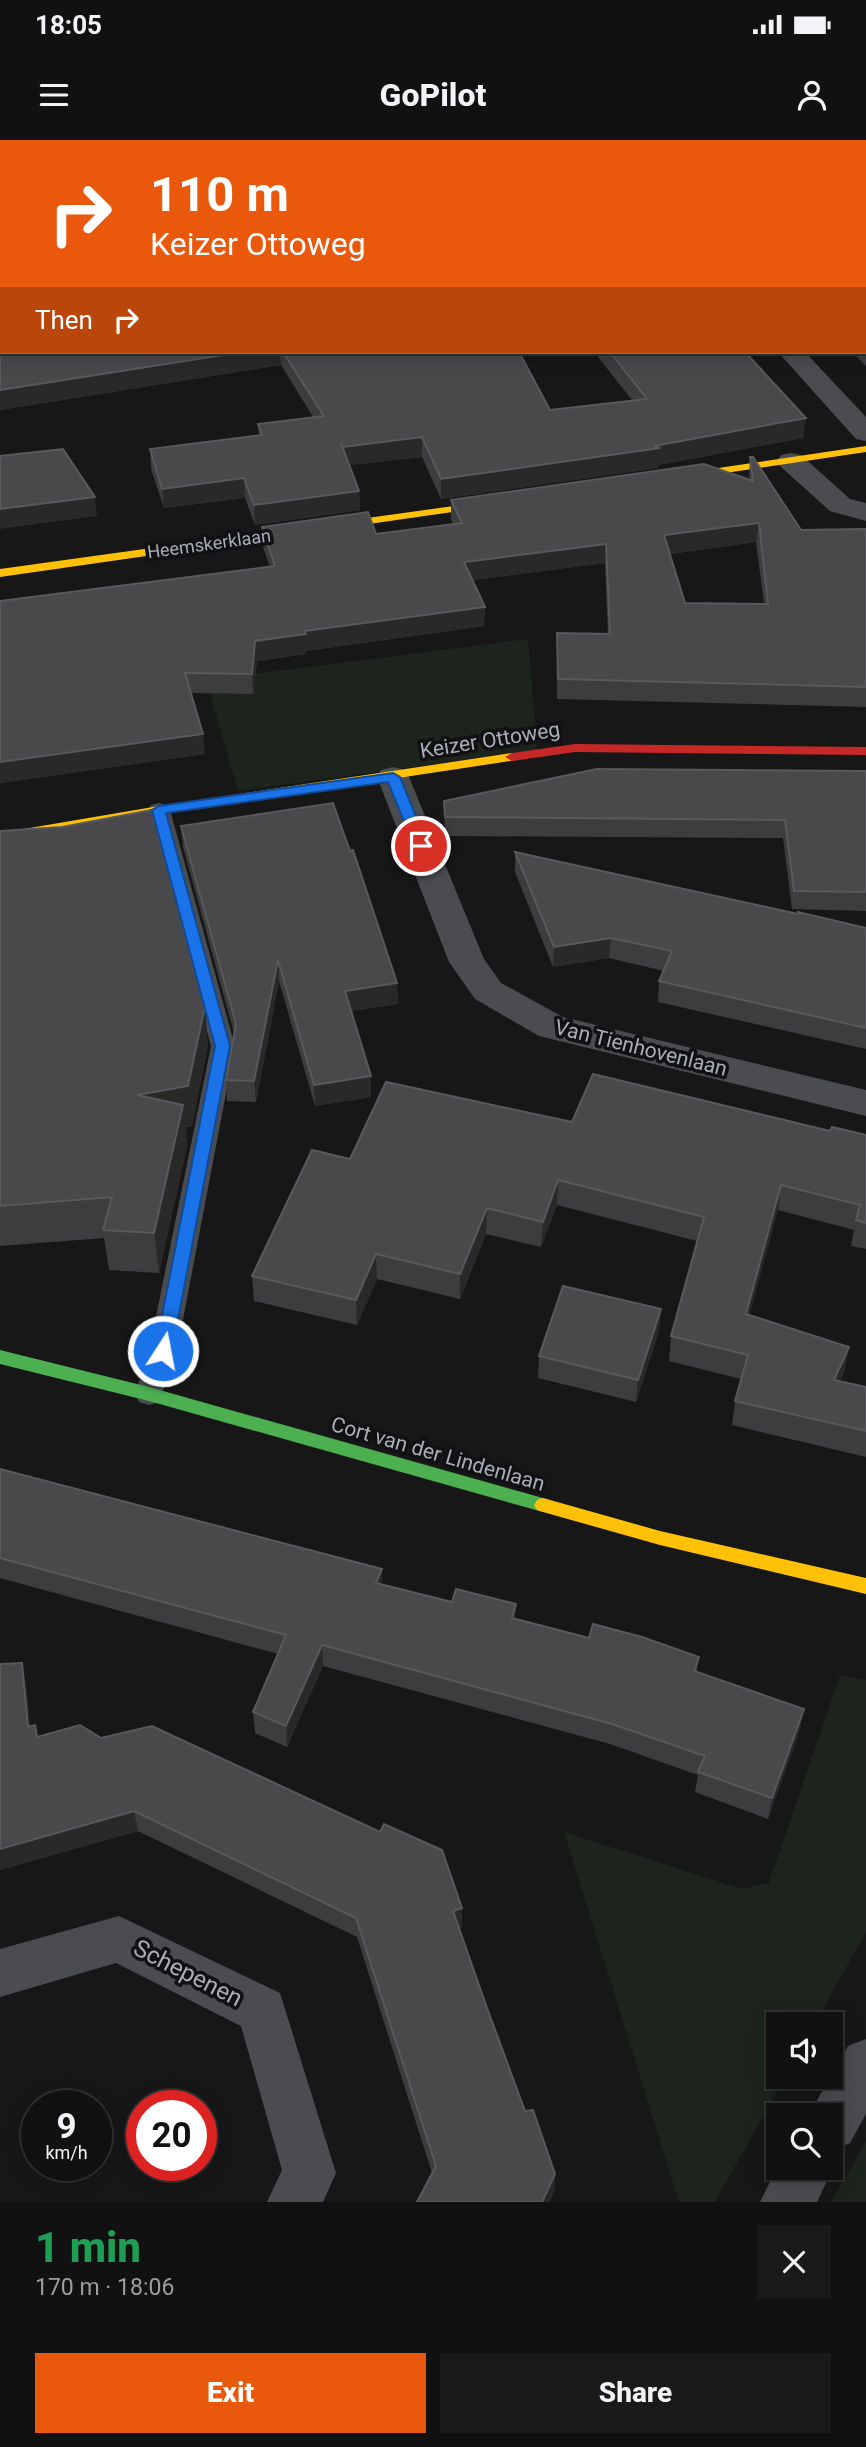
<!DOCTYPE html>
<meta charset="utf-8">
<style>
:root{--surface:#111;--page:#1a1a1a;--text:#f1f3f6;--muted:#9c9d9f;--line:#303131;--accent:#ea580c}
body{margin:0;font-family:Roboto,sans-serif;background:var(--page);color:var(--text);height:100vh;display:flex;flex-direction:column;font-size:26px;white-space:nowrap}
*{box-sizing:border-box;margin:0}
p{font-size:23px;color:var(--muted)}
.icon{flex:none;width:38px;height:38px;fill:none;stroke:currentColor;stroke-width:2;stroke-linecap:round;stroke-linejoin:round}
.map{position:relative;height:2062px;overflow:hidden}
.panel{display:flex;flex-direction:column;background:var(--surface);flex:1}
.panel>*{flex:none}
.top-card{position:absolute;left:0px;top:0px;width:866px;height:214px;box-shadow:0 4px 18px #0003,0 0 0 2px var(--line);background:#ea580c;color:#fff;overflow:hidden}
.tools{position:absolute;left:766px;top:1872px;display:grid;gap:14px}
.tools a{display:grid;place-items:center;width:77px;height:77px;border-radius:0px;background:var(--surface);box-shadow:0 4px 18px #0003,0 0 0 2px var(--line);font-size:35px}
.speed{position:absolute;left:21px;top:1950px;display:flex;gap:14px;font-size:35px;font-weight:700;text-align:center}
.speed>*{display:grid;place-content:center;width:91px;height:91px;border-radius:50%;background:var(--surface);box-shadow:0 4px 18px #0003,0 0 0 2px var(--line);line-height:1}
.speed small{font-size:18px;font-weight:400}
.speed .limit{border:10px solid #d22;background:#fff;color:#111}
.pin{position:absolute;display:grid;place-items:center;width:60px;height:60px;color:#fff;margin:-30px;border:4px solid #fff;border-radius:50%;box-shadow:0 2px 7px #0007}
.me{position:absolute;width:77px;margin:-38px;rotate:11deg;stroke-linejoin:round;filter:drop-shadow(0 0 5px #0008)}
.turn{display:flex;align-items:center;gap:24px;height:147px;padding:0 35px;font-size:32px}
.turn .icon{width:91px;height:91px;stroke-width:2.5}
.turn b{display:block;font-size:49px;line-height:60px}
.then{display:flex;align-items:center;height:66px;padding:0 35px;background:#0003;gap:14px;font-size:26px}
.round{display:grid;place-items:center;flex:none;width:74px;height:74px;border-radius:0px;background:var(--page)}
.headline{display:flex;align-items:center;justify-content:space-between;height:119px;padding:0 35px}
h1{font-size:42px;font-weight:800;line-height:52px;color:#1e9e55}
.primary-button{display:flex;gap:14px;margin-top:auto;padding:14px 35px}
.primary-button a{flex:1;height:80px;border-radius:0px;background:var(--accent);color:#fff;font-size:28px;font-weight:800;line-height:80px;text-align:center}
.primary-button a+a{background:var(--page);color:var(--text)}
.status{display:flex;justify-content:space-between;align-items:center;height:49px;padding:0 35px;background:var(--surface);direction:ltr}
.status svg{height:19px;fill:currentColor}
header{display:flex;justify-content:space-between;align-items:center;height:91px;padding:0 35px;background:var(--surface);font-size:32px;font-weight:800}
.map>svg:first-child{display:block}
</style>
<div class="status"><b>18:05</b><svg viewBox="0 0 49 12"><path d="M0 12V9h3v3zM5 12V6h3v6zM10 12V3h3v9zM15 12V0h3v12zM26 1h20v11H26zM47 4h2v5h-2z"/></svg></div>
<header><svg class="icon" aria-label="menu" viewBox="0 0 24 24"><path d="M4 6h16M4 12h16M4 18h16"/></svg>GoPilot<svg class="icon" aria-label="person" viewBox="0 0 24 24"><circle cx="12" cy="8" r="4"/><path d="M4 21q1-7 8-7t8 7"/></svg></header>
<div class="map">
<svg width="866" height="2062" viewBox="0 0 866 2062">
<rect width="100%" height="100%" fill="#171717"/>
<g fill="#1d241e">
<polygon points="528,499 537,610 238,651 206,540"/>
<polygon points="840,1535 866,1540 866,1792 814,1885 779,1885 779,1937 785,1937 715,2062 679,2062 564,1692 742,1749 769,1743"/>
<polygon points="866,2002 866,2062 831,2062"/>
</g>
<g fill="none" stroke-linecap="round" stroke-linejoin="round">
<polygon fill="#4b4c50" fill-rule="evenodd" points="159,663 167,665 170,670 235,906 177,1211 159,1262 149,1265 139,1262 135,1254 149,1211 211,906 148,670 151,665"/>
<g fill="#4b4c50" fill-rule="evenodd">
<polygon points="582,0 606,0 607,2 584,2"/>
<polygon points="778,212 805,212 866,277 866,301 856,299"/>
<polygon points="791,313 801,315 850,359 866,363 866,381 830,371 781,327 777,321 781,315"/>
<polygon points="393,627 405,630 409,637 484,819 501,843 563,877 866,950 866,976 539,896 475,859 449,822 377,637 381,630"/>
<polygon points="119,1776 280,1853 336,2033 323,2062 267,2062 282,2030 241,1886 116,1823 0,1857 0,1809"/>
<polygon points="866,1899 866,1974 850,2003 831,2011 831,1976 808,1976 848,1906"/>
<polygon points="779,2024 779,2028 831,2028 831,2024 833,2028 817,2062 760,2062"/>
</g>
<polygon fill="#4caf50" fill-rule="evenodd" points="0,1210 149,1247 543,1358 549,1360 552,1365 549,1370 543,1372 149,1261 0,1224"/>
<g fill="#ffc107" fill-rule="evenodd">
<polygon points="866,306 866,312 671,341 665,338 671,335"/>
<polygon points="504,359 510,362 508,364 0,437 0,429"/>
<polygon points="512,613 517,614 517,620 159,674 0,701 0,693 159,666"/>
<polygon points="543,1358 660,1391 866,1438 866,1454 660,1405 543,1372 537,1370 534,1365 537,1360"/>
</g>
<polygon fill="#c62828" fill-rule="evenodd" points="575,604 866,607 866,615 575,612 512,621 505,617 512,613"/>
</g>
<g fill="#3d3d3f" fill-rule="evenodd">
<polygon points="0,0 554,0 556,2 430,2 429,0 426,2 2,2 2,212 519,212 550,270 632,260 594,212 745,212 806,278 803,298 658,325 658,328 441,359 422,317 350,325 359,351 360,370 255,385 245,358 164,368 151,329 150,309 259,296 258,284 313,277 281,225 0,270 0,173 1,172 0,171"/>
<polygon points="646,0 866,0 866,56 864,56 864,2 648,2"/>
<polygon points="864,104 866,104 866,226 852,212 864,212"/>
<path d="M750 317 801 390 866 389V567L557 559V493L608 494 605 423 473 440 485 467 484 486 306 511V514L257 521 253 554 191 553 205 614 0 643V461L270 427 263 407 262 387 376 394 453 384 451 380V360L749 340ZM756 402 764 464 685 463 670 414Z"/>
<polygon points="866,631 866,771 792,769 783,698 445,696 444,661"/>
<polygon points="181,686 397,843 398,864 351,871 371,957 315,966 279,841 256,962 227,961 226,940 234,893 183,707"/>
<polygon points="0,691 208,906 192,986 186,987 187,1006 159,1133 109,1130 104,1098 0,1106"/>
<polygon points="515,712 797,774 866,788 866,909 658,862 659,841 664,831 609,818 553,827 515,732"/>
<polygon points="572,982 830,991 866,995 866,1109 851,1106 854,1090 778,1070 749,1175 849,1207 844,1232 840,1241 866,1247 866,1317 732,1285 735,1261 741,1239 669,1221 671,1196 697,1101 557,1065 541,1107 486,1094 460,1159 377,1139 357,1185 254,1161 252,1136 350,1019"/>
<polygon points="661,1169 659,1191 636,1262 538,1238 539,1216"/>
<polygon points="0,1329 382,1429 382,1444 589,1498 699,1517 697,1532 800,1590 768,1679 695,1652 698,1635 610,1604 323,1526 287,1607 255,1593 253,1572 278,1514 0,1438"/>
<polygon points="26,1544 30,1587 35,1585 38,1597 101,1598 462,1787 459,1788 487,1868 525,1971 555,2034 554,2052 549,2062 417,2062 432,2033 357,1797 138,1691 0,1730"/>
</g>
<g fill="#29292a">
<polygon points="407,0 429,0 426,2 407,2"/>
<polygon points="243,212 280,212 281,225 0,270 0,250"/>
<polygon points="806,278 803,298 658,325 658,328 441,359 441,339 654,306"/>
<polygon points="422,297 422,317 344,326 343,307"/>
<polygon points="244,338 245,358 164,368 162,349"/>
<polygon points="359,351 360,370 255,385 254,365"/>
<polygon points="95,357 97,376 0,389 0,369"/>
<polygon points="759,383 756,402 662,415 664,395"/>
<polygon points="606,404 605,423 464,441 464,422"/>
<polygon points="485,467 484,486 306,511 306,514 257,521 253,554 252,534 255,501 304,491"/>
<polygon points="203,594 205,614 0,643 0,622"/>
<polygon points="611,798 609,818 553,827 554,807"/>
<polygon points="278,820 279,841 256,962 254,941"/>
<polygon points="397,843 398,864 346,872 345,851"/>
<polygon points="205,866 208,906 192,986 186,987 187,1006 159,1133 137,955"/>
<polygon points="371,936 371,957 315,966 314,945"/>
<polygon points="558,1040 557,1065 541,1107 543,1082"/>
<polygon points="781,1045 778,1070 743,1199 746,1174"/>
<polygon points="487,1068 486,1094 460,1159 460,1134"/>
<polygon points="376,1114 377,1139 357,1185 356,1160"/>
<polygon points="661,1169 659,1191 636,1262 638,1240"/>
<polygon points="849,1207 844,1232 830,1265 834,1240"/>
<polygon points="382,1429 382,1450 376,1443"/>
<polygon points="516,1464 515,1485 512,1478"/>
<polygon points="322,1505 323,1526 287,1607 286,1586"/>
<polygon points="22,1523 26,1544 32,1608 28,1587"/>
<polygon points="804,1569 800,1590 768,1679 772,1658"/>
<polygon points="134,1671 138,1691 0,1730 0,1709"/>
<polygon points="462,1768 462,1787 453,1790 453,1771"/>
<polygon points="555,2034 554,2052 549,2062 542,2062"/>
</g>
<g fill="#49494c" stroke="#58595d" stroke-width="2" fill-rule="evenodd">
<polygon points="2,0 409,0 410,2 2,2 2,19 0,17 0,2 2,1"/>
<polygon points="442,0 554,0 556,2 444,2"/>
<polygon points="664,0 866,0 866,39 864,39 864,2 666,2"/>
<polygon points="0,19 2,19 2,155 0,154"/>
<polygon points="864,104 866,104 866,204 864,203"/>
<polygon points="2,164 2,212 243,212 0,250 0,173 1,173"/>
<polygon points="283,212 519,212 550,270 647,259 610,212 745,212 806,278 654,306 660,308 441,339 422,297 343,307 341,303 359,351 254,365 244,338 162,349 150,309 262,295 258,284 324,276"/>
<polygon points="63,309 95,357 0,369 0,316"/>
<path d="M750 317H753L801 390 866 389V547L558 539 557 493 610 494 606 404 464 422 485 467 304 491 306 494 255 501 252 534 185 533 203 594 0 622V461L275 426 262 387 368 372 376 394 462 383 451 360 704 324 753 341ZM759 383 768 464 685 463 664 395Z"/>
<polygon points="597,629 866,631 866,752 794,751 785,680 445,677 444,661"/>
<polygon points="333,663 350,711 353,710 397,843 345,851 371,936 314,945 278,820 254,941 226,940 236,884 181,686"/>
<polygon points="152,670 205,866 188,946 137,955 183,965 154,1093 103,1090 112,1057 0,1066 0,691 62,687"/>
<polygon points="515,712 798,774 798,772 866,788 866,888 659,841 672,811 611,798 554,807"/>
<polygon points="593,934 830,991 832,987 866,995 866,1083 856,1080 860,1065 781,1045 746,1174 849,1207 834,1240 866,1247 866,1291 735,1261 748,1215 671,1196 704,1077 558,1040 543,1082 487,1068 460,1134 376,1114 356,1160 252,1136 312,1010 350,1019 386,942 572,982"/>
<polygon points="563,1146 661,1169 638,1240 539,1216"/>
<polygon points="0,1329 382,1429 376,1443 452,1462 456,1449 516,1464 512,1478 589,1498 593,1484 642,1497 699,1517 694,1531 804,1569 772,1658 698,1632 705,1616 612,1584 322,1505 286,1586 253,1572 286,1495 0,1418"/>
<polygon points="22,1523 28,1587 35,1585 37,1597 80,1585 101,1598 152,1586 380,1692 384,1684 442,1710 462,1768 453,1771 487,1868 525,1971 533,1970 555,2034 542,2062 417,2062 436,2026 356,1778 134,1671 0,1709 0,1524"/>
</g>
<polygon fill="#1a73e8" stroke="#114b97" stroke-width="2" points="393,633 400,637 428,706 426,710 416,710 414,706 388,642 166,673 230,906 172,1211 169,1216 157,1216 155,1211 215,906 152,670 159,666"/>
<g text-anchor="middle" stroke-width="7" stroke-linejoin="round" paint-order="stroke">
<g font-size="18" fill="#a8adb8" stroke="#111113">
<text transform="translate(209 404) rotate(-8)" y="6">Heemskerklaan</text>
</g>
<g font-size="21" fill="#a8adb8" stroke="#111113">
<text transform="translate(490 600) rotate(-9)" y="7">Keizer Ottoweg</text>
<text transform="translate(641 908) rotate(14)" y="7">Van Tienhovenlaan</text>
<text transform="translate(438 1314) rotate(16)" y="7">Cort van der Lindenlaan</text>
</g>
<g font-size="24" fill="#a8adb8" stroke="#111113">
<text transform="translate(188 1833) rotate(27)" y="8">Schepenen</text>
</g>
</g>
</svg>
<div class="tools">
<a><svg class="icon" aria-label="sound" viewBox="0 0 24 24"><path d="M4 9h4l5-4v14l-5-4H4zM17 9q2 3 0 6"/></svg></a>
<a><svg class="icon" aria-label="search" viewBox="0 0 24 24"><circle cx="10" cy="10" r="6"/><path d="M15 15l6 6"/></svg></a>
</div>
<div class="speed"><div>9<small>km/h</small></div><div class="limit">20</div></div>
<div class="pin" style="left:421px;top:706px;background:#d93025"><svg class="icon" aria-label="arrive" viewBox="0 0 24 24"><path d="M6 21V4h12l-3 4 3 4H6"/></svg></div>
<svg class="me" style="left:163px;top:1211px" viewBox="-20 -20 40 40"><circle r="17" fill="#1a73e8" stroke="#fff" stroke-width="3"/><path d="M0-11L8 9 0 5-8 9z" fill="#fff"/></svg>
<div class="top-card">
<div class="turn"><svg class="icon" aria-label="right" viewBox="0 0 24 24"><path d="M7 20v-9h11M14 6l5 5-5 5"/></svg><div><b>110 m</b>Keizer Ottoweg</div></div>
<div class="then">Then<svg class="icon" aria-label="right" viewBox="0 0 24 24"><path d="M7 20v-9h11M14 6l5 5-5 5"/></svg></div>
</div>
</div>
<section class="panel">
<div class="headline"><div><h1>1 min</h1><p>170 m · 18:06</p></div><a class="round"><svg class="icon" aria-label="close" viewBox="0 0 24 24"><path d="M6 6l12 12M18 6L6 18"/></svg></a></div>
<div class="primary-button"><a>Exit</a><a>Share</a></div>
</section>
